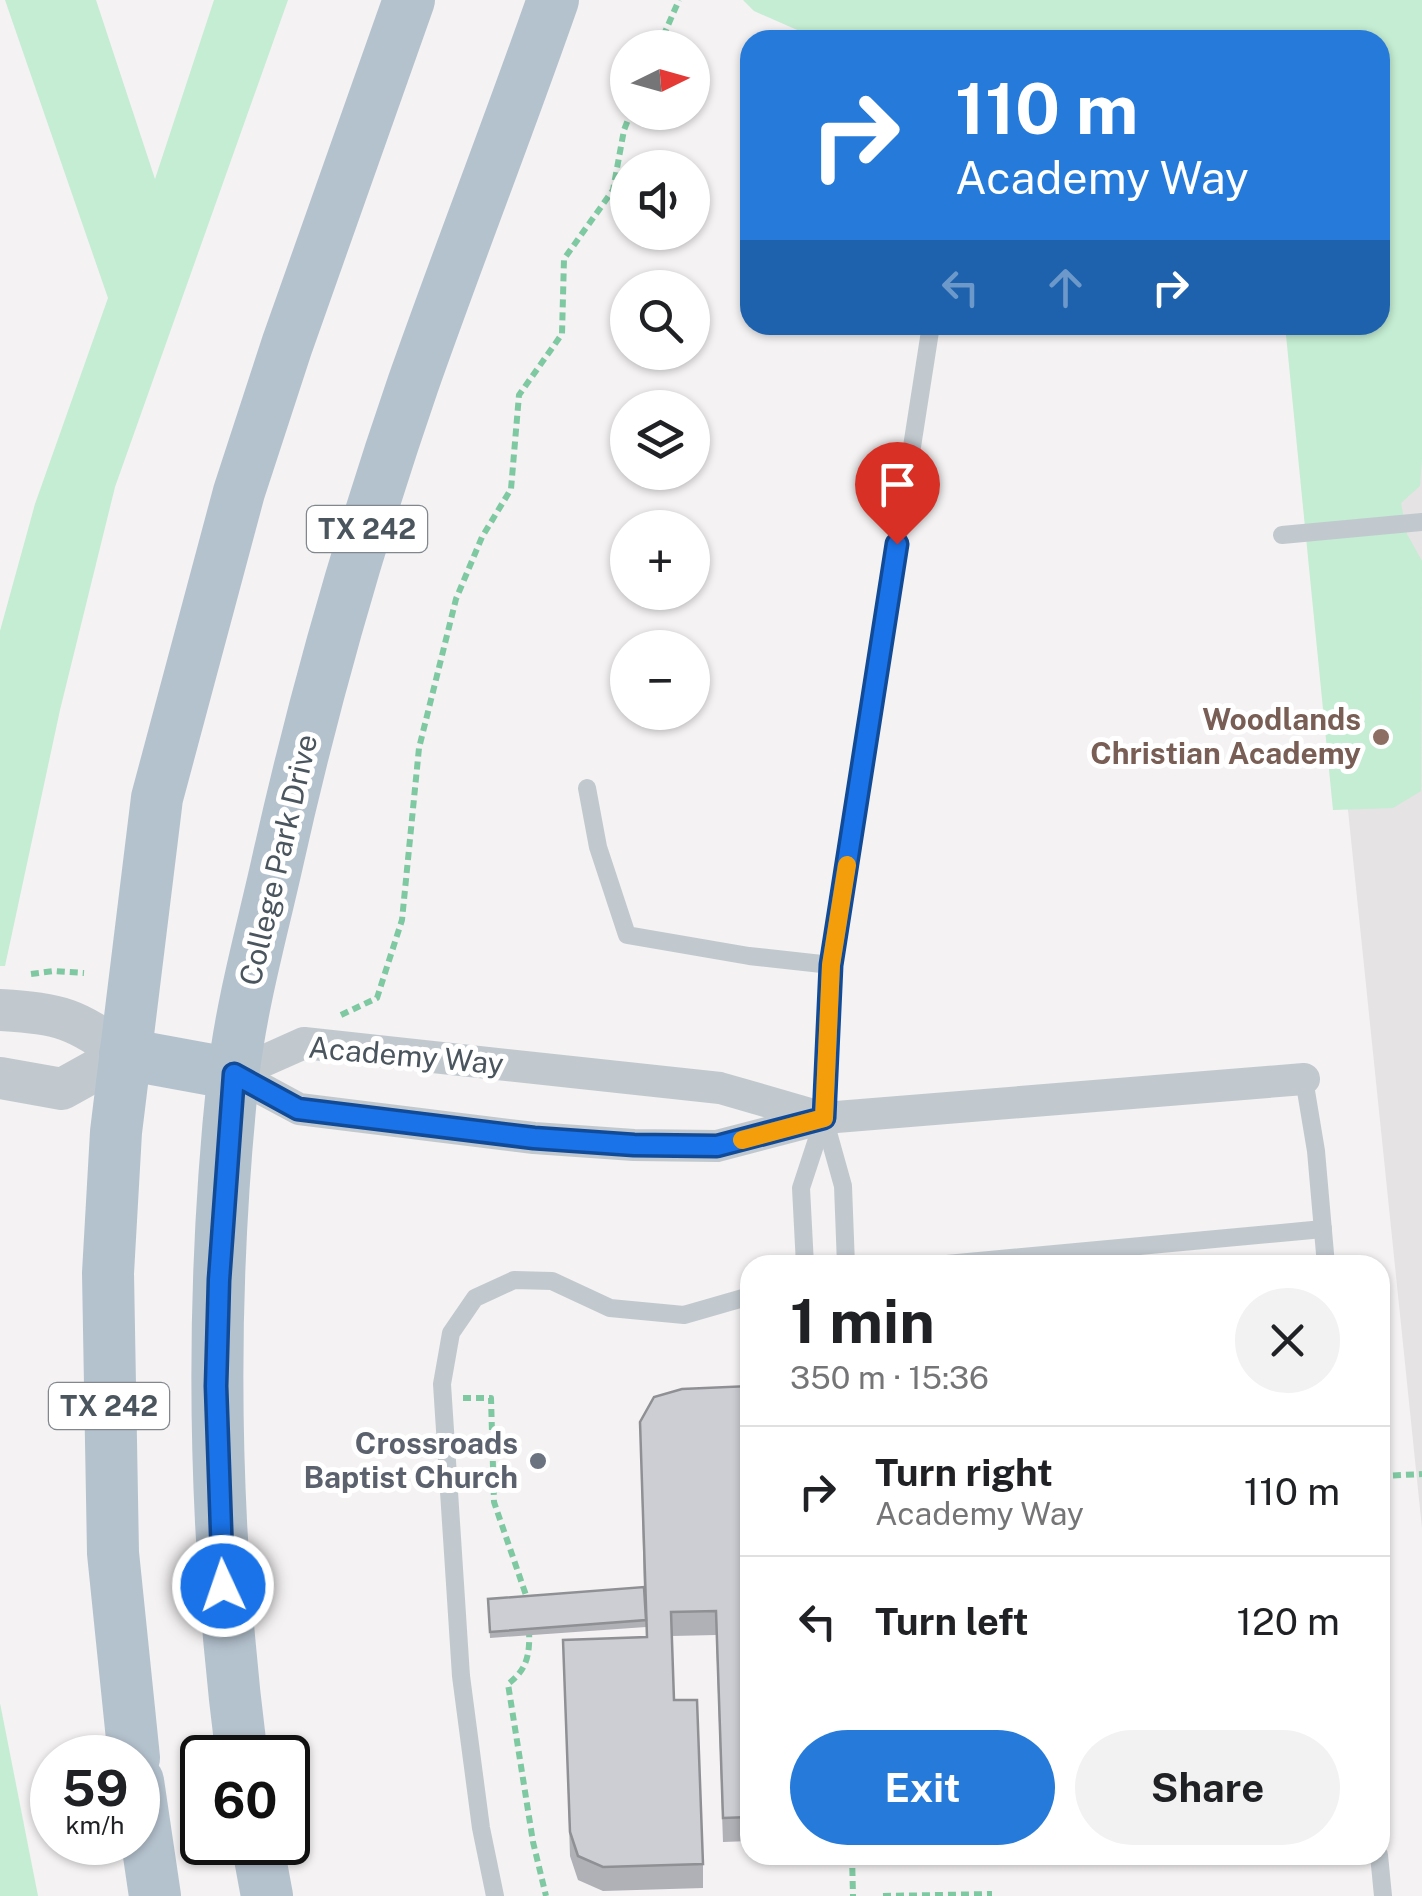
<!DOCTYPE html>
<meta charset="utf-8">
<style>
:root{--surface:#fff;--page:#f2f2f2;--text:#202124;--muted:#757577;--line:#e0e0e0;--accent:#267bda}
body{margin:0;font-family:"Public Sans",sans-serif;background:var(--page);color:var(--text);height:100vh;display:flex;flex-direction:column;font-size:38px;white-space:nowrap}
*{box-sizing:border-box;margin:0}
p{font-size:32px;color:var(--muted)}
.icon{flex:none;width:55px;height:55px;fill:none;stroke:currentColor;stroke-width:2;stroke-linecap:round;stroke-linejoin:round}
.map{position:relative;flex:1;overflow:hidden}
.drawer{position:absolute;left:740px;top:1255px;width:650px;height:610px;display:flex;flex-direction:column;background:var(--surface);border-radius:30px;box-shadow:0 2px 8px #0004}
.drawer>*{flex:none}
.banner{position:absolute;left:740px;top:30px;width:650px;height:305px;border-radius:30px;box-shadow:0 2px 8px #0004;background:#267bda;color:#fff;overflow:hidden}
.needle{width:65px;rotate:85deg}
.fabs{position:absolute;left:610px;top:30px;display:grid;gap:20px}
.fabs a{display:grid;place-items:center;width:100px;height:100px;border-radius:50%;background:var(--surface);box-shadow:0 2px 8px #0004;font-size:50px}
.speed{position:absolute;left:30px;top:1735px;display:flex;gap:20px;font-size:50px;font-weight:700;text-align:center}
.speed>*{display:grid;place-content:center;width:130px;height:130px;border-radius:50%;background:var(--surface);box-shadow:0 2px 8px #0004;line-height:1}
.speed small{font-size:25px;font-weight:400}
.speed .limit{border:5px solid #111;border-radius:15px;background:#fff;color:#111}
.pin{position:absolute;display:grid;place-items:center;width:85px;height:85px;color:#fff;margin:-102px -42px;border-radius:50% 50% 50% 0;rotate:-45deg;box-shadow:0 0 10px #0007}
.pin .icon{rotate:45deg}
.me{position:absolute;width:110px;margin:-55px;rotate:357deg;stroke-linejoin:round;filter:drop-shadow(0 0 8px #0008)}
.turn{display:flex;align-items:center;gap:35px;height:210px;padding:0 50px;font-size:45px}
.turn .icon{width:130px;height:130px;stroke-width:2.5}
.turn b{display:block;font-size:70px;line-height:85px}
.lanes{display:flex;align-items:center;height:95px;padding:0 50px;background:#0003;justify-content:center;gap:50px;direction:ltr}
.lanes .off{opacity:.35}
.round{display:grid;place-items:center;flex:none;width:105px;height:105px;border-radius:52px;background:var(--page)}
.overview{display:flex;align-items:center;justify-content:space-between;height:170px;padding:0 50px}
h1{font-size:60px;font-weight:700;line-height:75px}
.primary-button{display:flex;gap:20px;margin-top:auto;padding:20px 50px}
.primary-button a{flex:1;height:115px;border-radius:60px;background:var(--accent);color:#fff;font-size:40px;font-weight:700;line-height:115px;text-align:center}
.primary-button a+a{background:var(--page);color:var(--text)}
ul{padding:0;list-style:none}
li{display:flex;align-items:center;gap:30px;height:130px;padding:0 50px;border-top:2px solid var(--line)}
li div{flex:1}
li b{display:block;font-size:38px}
li em{font-style:normal}
.map>svg:first-child{display:block}
</style>
<div class="map">
<svg width="1422" height="1896" viewBox="0 0 1422 1896">
<rect width="100%" height="100%" fill="#f4f2f2"/>
<polygon fill="#e5e3e3" points="1422,0 1422,1528 1298,325 1380,325 1380,40"/>
<g fill="#c4edd3">
<polygon points="5,0 96,0 155,179 214,0 288,0 115,487 60,710 5,966 0,966 0,631 35,504 108,298"/>
<polygon points="743,0 1422,0 1422,458 1420,486 1401,503 1407,534 1422,561 1421,791 1393,808 1333,810 1285,325 1380,325 1380,40 820,40 754,11"/>
<polygon points="0,1703 38,1896 0,1896"/>
</g>
<g fill="none" stroke-linecap="round" stroke-linejoin="round">
<g stroke="#7ec9a2" stroke-width="6" stroke-dasharray="8 5" stroke-linecap="butt">
<polyline points="658,48 679,0"/>
<polyline points="31,974 54,971 84,973"/>
<polyline points="341,1015 377,998 402,920 419,748 456,599 482,537 511,489 519,395 562,334 564,259 613,190 624,130 631,112"/>
<polyline points="463,1398 491,1398 494,1502 528,1601"/>
<polyline points="1380,1476 1422,1474"/>
<path d="M529 1629C530 1653 528 1669 508 1684L533 1842 546 1896"/>
<polyline points="852,1855 853,1896"/>
<polyline points="883,1896 992,1894"/>
</g>
<g stroke="#c1c9cf" stroke-width="18">
<polyline points="1282,535 1422,522"/>
<polyline points="587,788 598,847 627,935 749,956 831,965"/>
<polyline points="1304,1079 1316,1151 1326,1265"/>
<polyline points="824,1118 843,1186 846,1265"/>
<polyline points="805,1265 801,1188 824,1118 831,965 931,325"/>
<polyline points="936,1265 1323,1229"/>
<polyline points="1379,1855 1383,1896"/>
<polyline points="495,1896 481,1828 461,1676 442,1384 451,1333 475,1298 514,1280 552,1281 610,1308 684,1315 750,1296"/>
</g>
<g stroke="#c1c9cf" stroke-width="32">
<polyline points="234,1074 299,1109 534,1138 634,1145 717,1146 824,1118 1304,1079"/>
<polyline points="234,1074 304,1043 720,1088 824,1118"/>
</g>
<path stroke="#c1c9cf" stroke-width="42" d="M0 1010C63 1014 73 1018 125 1054L62 1089 0 1078"/>
<g stroke="#b4c2ce" stroke-width="52">
<polyline points="125,1054 234,1074"/>
<polyline points="134,1758 113,1553 108,1273 116,1132 157,798 239,492 287,345 409,0"/>
<path d="M242 1758C213 1531 209 1305 233 1078 241 1006 261 935 277 864 313 702 359 541 413 384 458 256 508 129 553 0"/>
<polyline points="138,1781 155,1896"/>
<polyline points="257,1842 267,1896"/>
</g>
</g>
<polygon fill="#afb1b6" points="750,1386 750,1841 723,1842 716,1635 672,1636 674,1700 703,1864 703,1888 603,1891 578,1880 570,1856 563,1640 646,1637 646,1627 490,1638 488,1599 644,1594 640,1422"/>
<g fill="#ccced4" stroke="#8f9094" stroke-width="2.5">
<polygon points="750,1386 750,1817 723,1818 716,1611 671,1612 674,1700 697,1700 703,1864 603,1867 578,1856 570,1832 563,1640 647,1637 640,1422 654,1397 682,1389"/>
<polygon points="644,1587 646,1620 490,1632 488,1599"/>
</g>
<g fill="none" stroke-linecap="round" stroke-linejoin="round">
<defs>
<polyline id="route" points="223,1586 216,1386 219,1280 234,1074 298,1109 534,1138 634,1145 717,1146 824,1118 831,965 897,544"/>
</defs>
<use href="#route" stroke="#114b97" stroke-width="25"/>
<use href="#route" stroke="#1a73e8" stroke-width="18"/>
<polyline stroke="#f59e0b" stroke-width="18" points="742,1140 824,1118 831,965 847,865"/>
</g>
<circle fill="#8d6e63" stroke="#fff" stroke-width="4" cx="1381" cy="737" r="10"/>
<circle fill="#6b7280" stroke="#fff" stroke-width="4" cx="538" cy="1461" r="10"/>
<g text-anchor="middle" stroke-width="10" stroke-linejoin="round" paint-order="stroke">
<g fill="#fff" stroke="#80888e" stroke-width="2.5">
<rect x="307" y="506" width="120" height="46" rx="8"/>
<rect x="49" y="1383" width="120" height="46" rx="8"/>
</g>
<g font-size="28" font-weight="bold" fill="#4a555e">
<text x="367" y="539">TX 242</text>
<text x="109" y="1416">TX 242</text>
</g>
<g font-size="30" font-weight="bold" fill="#785e54" stroke="#fff" text-anchor="end">
<text x="1361" y="730">Woodlands<tspan x="1361" dy="34">Christian Academy</tspan></text>
</g>
<g font-size="30" fill="#4a555e" stroke="#fff">
<text transform="translate(279 860) rotate(-77)" y="10">College Park Drive</text>
<text transform="translate(406 1056) rotate(5)" y="10">Academy Way</text>
</g>
<g font-size="30" font-weight="bold" fill="#5b616d" stroke="#fff" text-anchor="end">
<text x="518" y="1454">Crossroads<tspan x="518" dy="34">Baptist Church</tspan></text>
</g>
</g>
</svg>
<div class="fabs">
<a><svg class="needle" viewBox="-14 -14 28 28"><path d="M0-13l5 13h-10z" fill="#e53935"/><path d="M0 13l5-13h-10z" fill="#757577"/></svg></a>
<a><svg class="icon" aria-label="sound" viewBox="0 0 24 24"><path d="M4 9h4l5-4v14l-5-4H4zM17 9q2 3 0 6"/></svg></a>
<a><svg class="icon" aria-label="search" viewBox="0 0 24 24"><circle cx="10" cy="10" r="6"/><path d="M15 15l6 6"/></svg></a>
<a><svg class="icon" aria-label="layers" viewBox="0 0 24 24"><path d="M12 4l9 5-9 5-9-5zM3 14l9 5 9-5"/></svg></a>
<a>+</a>
<a>−</a>
</div>
<div class="speed"><div>59<small>km/h</small></div><div class="limit">60</div></div>
<div class="pin" style="left:897px;top:544px;background:#d93025"><svg class="icon" aria-label="arrive" viewBox="0 0 24 24"><path d="M6 21V4h12l-3 4 3 4H6"/></svg></div>
<svg class="me" style="left:223px;top:1586px" viewBox="-20 -20 40 40"><circle r="17" fill="#1a73e8" stroke="#fff" stroke-width="3"/><path d="M0-11L8 9 0 5-8 9z" fill="#fff"/></svg>
<div class="banner">
<div class="turn"><svg class="icon" aria-label="right" viewBox="0 0 24 24"><path d="M7 20v-9h11M14 6l5 5-5 5"/></svg><div><b>110 m</b>Academy Way</div></div>
<div class="lanes"><svg class="icon off" aria-label="left" viewBox="0 0 24 24"><path d="M17 20v-9H6M10 6l-5 5 5 5"/></svg><svg class="icon off" aria-label="ahead" viewBox="0 0 24 24"><path d="M12 20V5M6 11l6-6 6 6"/></svg><svg class="icon" aria-label="right" viewBox="0 0 24 24"><path d="M7 20v-9h11M14 6l5 5-5 5"/></svg></div>
</div>
<section class="drawer">
<div class="overview"><div><h1>1 min</h1><p>350 m · 15:36</p></div><a class="round"><svg class="icon" aria-label="close" viewBox="0 0 24 24"><path d="M6 6l12 12M18 6L6 18"/></svg></a></div>
<ul>
<li><svg class="icon" aria-label="right" viewBox="0 0 24 24"><path d="M7 20v-9h11M14 6l5 5-5 5"/></svg><div><b>Turn right</b><p>Academy Way</p></div><em>110 m</em></li>
<li><svg class="icon" aria-label="left" viewBox="0 0 24 24"><path d="M17 20v-9H6M10 6l-5 5 5 5"/></svg><div><b>Turn left</b></div><em>120 m</em></li>
</ul>
<div class="primary-button"><a>Exit</a><a>Share</a></div>
</section>
</div>
